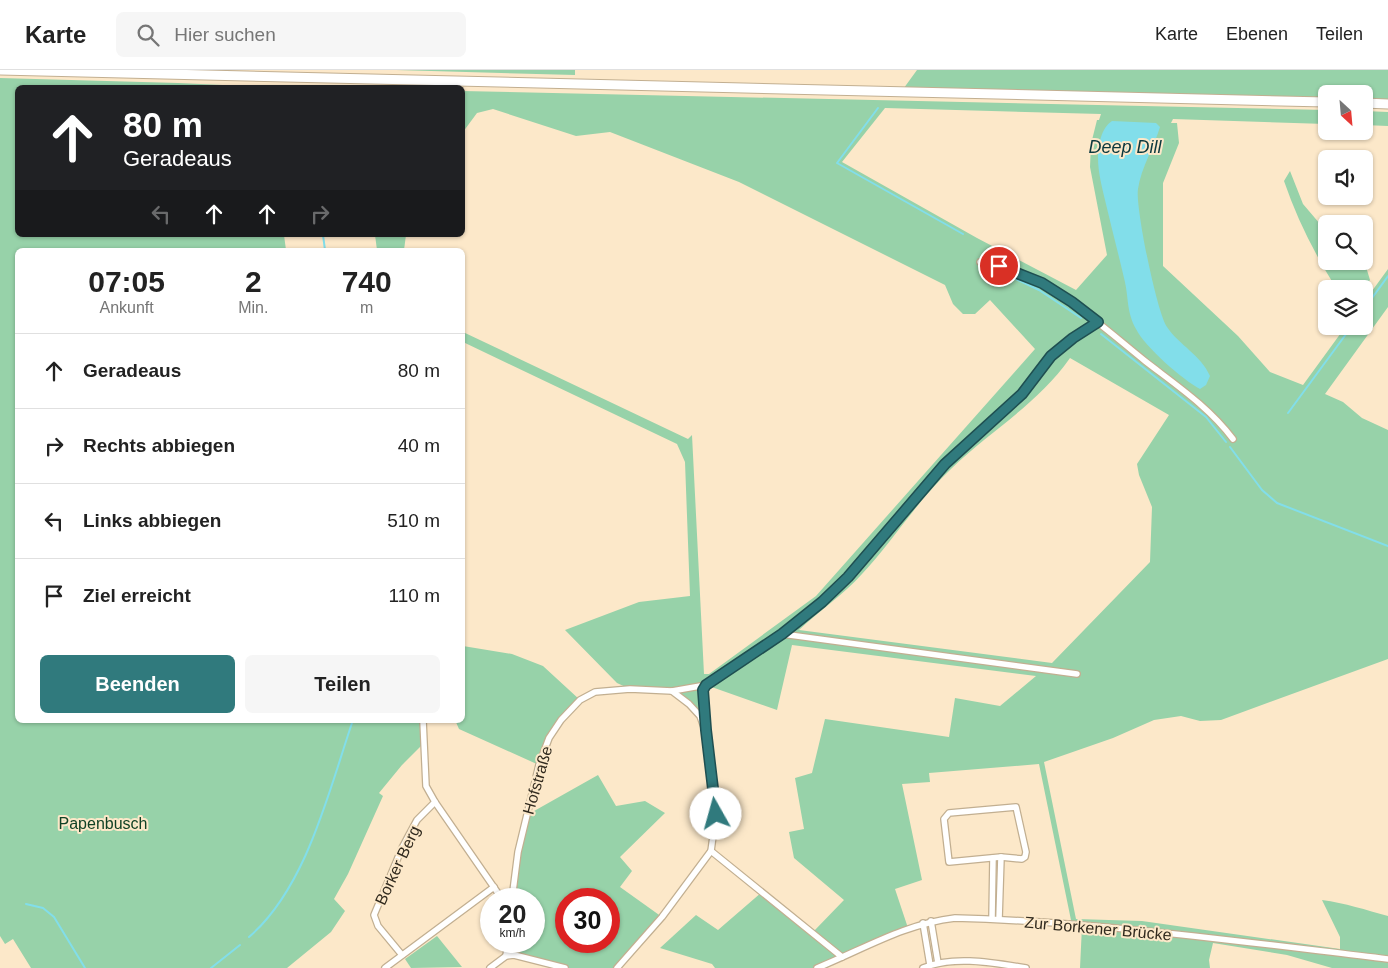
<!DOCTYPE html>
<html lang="de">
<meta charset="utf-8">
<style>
:root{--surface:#fff;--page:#f6f6f6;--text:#222;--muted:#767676;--line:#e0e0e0;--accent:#307a7d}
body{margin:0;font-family:Arial,sans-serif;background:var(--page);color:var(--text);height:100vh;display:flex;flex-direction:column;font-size:19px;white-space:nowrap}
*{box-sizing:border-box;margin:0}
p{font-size:16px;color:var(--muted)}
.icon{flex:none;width:28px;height:28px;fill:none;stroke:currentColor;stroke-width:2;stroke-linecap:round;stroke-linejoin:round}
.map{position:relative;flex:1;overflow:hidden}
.panel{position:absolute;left:15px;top:178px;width:450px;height:475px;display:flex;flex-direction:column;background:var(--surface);border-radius:8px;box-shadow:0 1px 4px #0004}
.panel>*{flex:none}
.top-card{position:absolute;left:15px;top:15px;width:450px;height:152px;border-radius:8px;box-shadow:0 1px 4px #0004;background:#202124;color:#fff;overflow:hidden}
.needle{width:32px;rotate:154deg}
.controls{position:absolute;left:1318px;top:15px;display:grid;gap:10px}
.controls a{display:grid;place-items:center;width:55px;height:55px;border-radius:8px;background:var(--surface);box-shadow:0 1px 4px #0004;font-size:25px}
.speed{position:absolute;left:480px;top:818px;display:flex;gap:10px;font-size:25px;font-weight:700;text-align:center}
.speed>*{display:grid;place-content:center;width:65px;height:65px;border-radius:50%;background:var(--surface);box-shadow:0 1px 4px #0004;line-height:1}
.speed small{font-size:12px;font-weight:400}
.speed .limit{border:8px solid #d22;background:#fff;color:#111}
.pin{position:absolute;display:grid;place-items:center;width:42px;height:42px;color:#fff;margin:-21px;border:2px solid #fff;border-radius:50%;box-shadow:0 1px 5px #0007}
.me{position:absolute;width:55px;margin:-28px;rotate:353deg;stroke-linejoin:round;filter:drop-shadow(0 0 4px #0008)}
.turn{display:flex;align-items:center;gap:18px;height:105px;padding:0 25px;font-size:22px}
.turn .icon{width:65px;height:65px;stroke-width:2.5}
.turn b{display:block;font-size:35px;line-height:42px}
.lanes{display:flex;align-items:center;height:48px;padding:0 25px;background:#0003;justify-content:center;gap:25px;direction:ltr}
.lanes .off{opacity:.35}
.eta{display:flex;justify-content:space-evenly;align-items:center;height:85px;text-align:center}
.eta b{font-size:30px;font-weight:700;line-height:35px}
.button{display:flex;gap:10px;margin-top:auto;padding:10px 25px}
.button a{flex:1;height:58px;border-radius:8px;background:var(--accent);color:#fff;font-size:20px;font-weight:700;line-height:58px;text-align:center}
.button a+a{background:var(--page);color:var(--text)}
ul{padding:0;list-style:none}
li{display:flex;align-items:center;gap:15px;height:75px;padding:0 25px;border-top:1px solid var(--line)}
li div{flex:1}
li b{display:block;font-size:19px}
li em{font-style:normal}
header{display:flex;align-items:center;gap:30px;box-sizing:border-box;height:70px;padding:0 25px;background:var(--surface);border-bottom:1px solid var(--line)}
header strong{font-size:24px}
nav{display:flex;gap:28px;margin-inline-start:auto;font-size:18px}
.search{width:350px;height:45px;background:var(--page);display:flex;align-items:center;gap:12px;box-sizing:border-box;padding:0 18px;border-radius:8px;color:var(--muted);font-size:19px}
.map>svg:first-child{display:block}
</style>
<header>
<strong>Karte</strong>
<div class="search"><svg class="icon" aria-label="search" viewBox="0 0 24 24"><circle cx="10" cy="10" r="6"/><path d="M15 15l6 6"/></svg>Hier suchen</div>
<nav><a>Karte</a><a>Ebenen</a><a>Teilen</a></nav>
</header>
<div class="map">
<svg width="1388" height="898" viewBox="0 0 1388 898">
<rect width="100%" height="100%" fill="#fce8c9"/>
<g fill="#97d2a9" fill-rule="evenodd">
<polygon points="396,0 575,0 575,5"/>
<polygon points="917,0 1388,0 1388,34 1364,34 1364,24 1326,24 1326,33 901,22"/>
<polygon points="0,8 178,13 265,17 18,18 18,165 284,165 286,180 18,180 18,650 423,650 424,673 402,695 379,723 383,726 348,804 334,829 345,841 331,862 287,898 31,898 13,869 5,874 0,866"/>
<path d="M462 21 1326 40V54L1173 49 1171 53H1177L1179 73 1163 113V196L1238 266 1270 302 1303 315 1346 256H1364V232L1388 199V237L1325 324 1343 332 1362 348 1388 360V589L1221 650 1200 651 1181 646 1154 650 1113 668 1044 692 1076 849 1142 851 1340 879V867L1322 830C1345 833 1366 840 1388 846V898H1332L1287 885 1213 873 1209 890 1210 898H1080L1082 856 1072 855 1039 694 929 703 930 712 902 714 922 810 895 819 908 858 817 898H715L712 894 660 878 696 845 718 860 762 822 813 862 844 830 794 788 789 762 804 759 795 708 812 703 825 649 949 667 955 628 1000 636 1036 606 792 575 777 640 706 615 703 620 705 660 700 646 672 621 630 619 617 613 565 560 639 532 690 526 685 392 677 374 463 272V262L688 369 692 365 704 604H709L816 526 1035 279 990 230 975 244H963L953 234 945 215 739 112 610 62 576 66 493 39 477 43 463 62ZM885 38 1101 44 1099 50H1097L1091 74 1090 97 1107 185 1076 220 977 168 842 92ZM1070 288 1169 345 1137 394 1139 405 1152 437 1150 492 1052 593 799 560C819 541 843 525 862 504 893 471 917 431 951 399 991 360 1037 335 1070 288Z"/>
<polygon points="1364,41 1388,42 1388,56 1364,55"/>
<path d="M1290 101 1303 134 1326 161V191H1364V190L1370 210 1361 219H1337C1315 185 1297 149 1284 111Z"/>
<polygon points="375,165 406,165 404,180 377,180"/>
<polygon points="463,576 512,584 543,596 580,630 549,668 539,695 459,659 455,650 462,650"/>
<path d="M598 705 616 736 645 731 665 743 620 787 632 801 620 817 662 847 617 898H565L506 886 508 871H534V829H512L527 745ZM566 829H609V871H566Z"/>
<polygon points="437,866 462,897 411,898 405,889"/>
</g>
<path fill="#82deea" d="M1112 51 1156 53 1160 57C1154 77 1141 98 1138 119 1135 136 1157 243 1167 257 1179 275 1201 285 1210 306L1206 315 1200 319C1183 310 1145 277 1136 259 1126 241 1129 227 1124 208 1118 182 1111 156 1105 130 1102 117 1098 102 1098 88 1098 76 1101 58 1112 51Z"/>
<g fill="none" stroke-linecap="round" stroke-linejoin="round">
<g stroke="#82deea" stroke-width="2">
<polyline points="878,38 837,93 963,164"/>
<polyline points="323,165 325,180"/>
<polyline points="1007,205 1039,220 1081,248"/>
<polyline points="1364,239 1388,206"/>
<polyline points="1101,264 1206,347 1226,372"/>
<polyline points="1288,343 1352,256"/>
<polyline points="1230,377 1262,420 1277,433 1388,476"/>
<polyline points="26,834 43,838 54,847 85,898"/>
<path d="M249 867C307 817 329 720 353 650"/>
<polyline points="211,898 240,875"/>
</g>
<defs>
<g id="street">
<path d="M980 192C1047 204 1094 250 1145 291 1176 315 1209 337 1233 369"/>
<polyline points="782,564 1077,604"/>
<polyline points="672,621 706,615 782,564 822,533 848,507 945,394 1022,325 1051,285 1073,267 1098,252"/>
<polyline points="423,650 426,716 435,732 502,829"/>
<polyline points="705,654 703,620 706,615"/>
<polygon points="1016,737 1026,782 1025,787 1022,789 1001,787 949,792 944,749 949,743"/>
<polyline points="711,781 842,887"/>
<polyline points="512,829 518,782 539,695 549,668 561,650 580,630 595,622 630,619 672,621 689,634 700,646 705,660 716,744 711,781 662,847 617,898"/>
<polyline points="992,849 993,788"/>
<polyline points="999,849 1001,787"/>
<polyline points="931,851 938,893"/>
<polyline points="923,853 930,895"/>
<polyline points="402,885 378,856 374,845 402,778 417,750 435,732"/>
<polyline points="506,886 508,871"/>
<polyline points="385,898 494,817"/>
<polyline points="490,898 506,886 514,885 565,898"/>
<path d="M817 898C864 879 904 854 955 848 1100 852 1244 872 1388 889"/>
<path d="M923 898C954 885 994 893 1026 898"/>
</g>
<g id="primary">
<polyline points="0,0 1326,32"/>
<polyline points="1364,33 1388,34"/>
</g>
</defs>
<use href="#street" stroke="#c2af91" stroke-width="8"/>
<use href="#primary" stroke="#c2af91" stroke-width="11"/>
<use href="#street" stroke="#fff" stroke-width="5.5"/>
<use href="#primary" stroke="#fff" stroke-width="9"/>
</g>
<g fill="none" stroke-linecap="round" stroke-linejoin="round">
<defs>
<polyline id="route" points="716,744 706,660 703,620 706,615 782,564 822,532 848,507 945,394 1022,324 1051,286 1073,268 1098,252 1072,232 1042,213 999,196"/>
</defs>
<use href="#route" stroke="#1f4f51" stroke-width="12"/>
<use href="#route" stroke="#307a7d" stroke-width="9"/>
</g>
<g text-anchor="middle" stroke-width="4" stroke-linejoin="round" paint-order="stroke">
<g font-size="16" fill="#312a1e" stroke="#fce8c9">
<text transform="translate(537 710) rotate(-74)" y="6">Hofstraße</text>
<text transform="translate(397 795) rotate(-65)" y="6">Borker Berg</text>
<text transform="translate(1098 858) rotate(5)" y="6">Zur Borkener Brücke</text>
</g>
<g font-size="16" fill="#104125" stroke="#fce8c9">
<text x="103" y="759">Papenbusch</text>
</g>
<g font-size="18" font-style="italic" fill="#0b383e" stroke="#fce8c9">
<text x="1125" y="83">Deep Dill</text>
</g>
</g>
</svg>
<div class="controls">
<a><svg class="needle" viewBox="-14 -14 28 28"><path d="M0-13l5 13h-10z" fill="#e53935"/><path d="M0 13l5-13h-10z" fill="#767676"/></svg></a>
<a><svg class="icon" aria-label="sound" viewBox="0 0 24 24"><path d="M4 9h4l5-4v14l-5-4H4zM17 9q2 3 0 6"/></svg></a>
<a><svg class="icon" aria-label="search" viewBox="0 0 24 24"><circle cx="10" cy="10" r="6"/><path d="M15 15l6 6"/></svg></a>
<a><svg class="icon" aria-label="layers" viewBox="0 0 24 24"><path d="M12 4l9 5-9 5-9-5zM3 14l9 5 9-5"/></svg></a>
</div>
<div class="speed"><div>20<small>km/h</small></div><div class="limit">30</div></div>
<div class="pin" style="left:999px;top:196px;background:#d93025"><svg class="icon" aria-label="arrive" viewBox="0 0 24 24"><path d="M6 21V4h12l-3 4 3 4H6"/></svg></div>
<svg class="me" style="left:716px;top:744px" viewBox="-20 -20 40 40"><circle r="19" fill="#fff"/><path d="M0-13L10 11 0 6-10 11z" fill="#307a7d"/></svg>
<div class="top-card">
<div class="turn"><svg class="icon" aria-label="ahead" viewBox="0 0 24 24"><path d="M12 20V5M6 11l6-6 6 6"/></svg><div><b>80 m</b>Geradeaus</div></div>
<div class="lanes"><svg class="icon off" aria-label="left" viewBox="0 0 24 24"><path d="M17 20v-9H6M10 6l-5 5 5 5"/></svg><svg class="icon" aria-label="ahead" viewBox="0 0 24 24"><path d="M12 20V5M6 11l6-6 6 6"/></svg><svg class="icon" aria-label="ahead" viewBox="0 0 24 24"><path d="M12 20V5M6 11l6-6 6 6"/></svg><svg class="icon off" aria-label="right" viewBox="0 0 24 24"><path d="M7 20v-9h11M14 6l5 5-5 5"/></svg></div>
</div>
<section class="panel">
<div class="eta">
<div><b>07:05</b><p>Ankunft</p></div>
<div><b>2</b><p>Min.</p></div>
<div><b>740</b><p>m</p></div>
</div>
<ul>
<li><svg class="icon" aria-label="ahead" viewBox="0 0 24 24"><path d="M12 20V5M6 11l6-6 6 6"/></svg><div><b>Geradeaus</b></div><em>80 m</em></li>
<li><svg class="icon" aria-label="right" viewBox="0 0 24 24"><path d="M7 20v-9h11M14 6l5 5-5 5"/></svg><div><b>Rechts abbiegen</b></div><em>40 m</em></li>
<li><svg class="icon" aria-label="left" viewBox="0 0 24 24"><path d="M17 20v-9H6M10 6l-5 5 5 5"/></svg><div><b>Links abbiegen</b></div><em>510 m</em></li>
<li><svg class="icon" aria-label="arrive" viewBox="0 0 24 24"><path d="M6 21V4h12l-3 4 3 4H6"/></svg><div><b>Ziel erreicht</b></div><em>110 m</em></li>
</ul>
<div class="button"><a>Beenden</a><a>Teilen</a></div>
</section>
</div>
